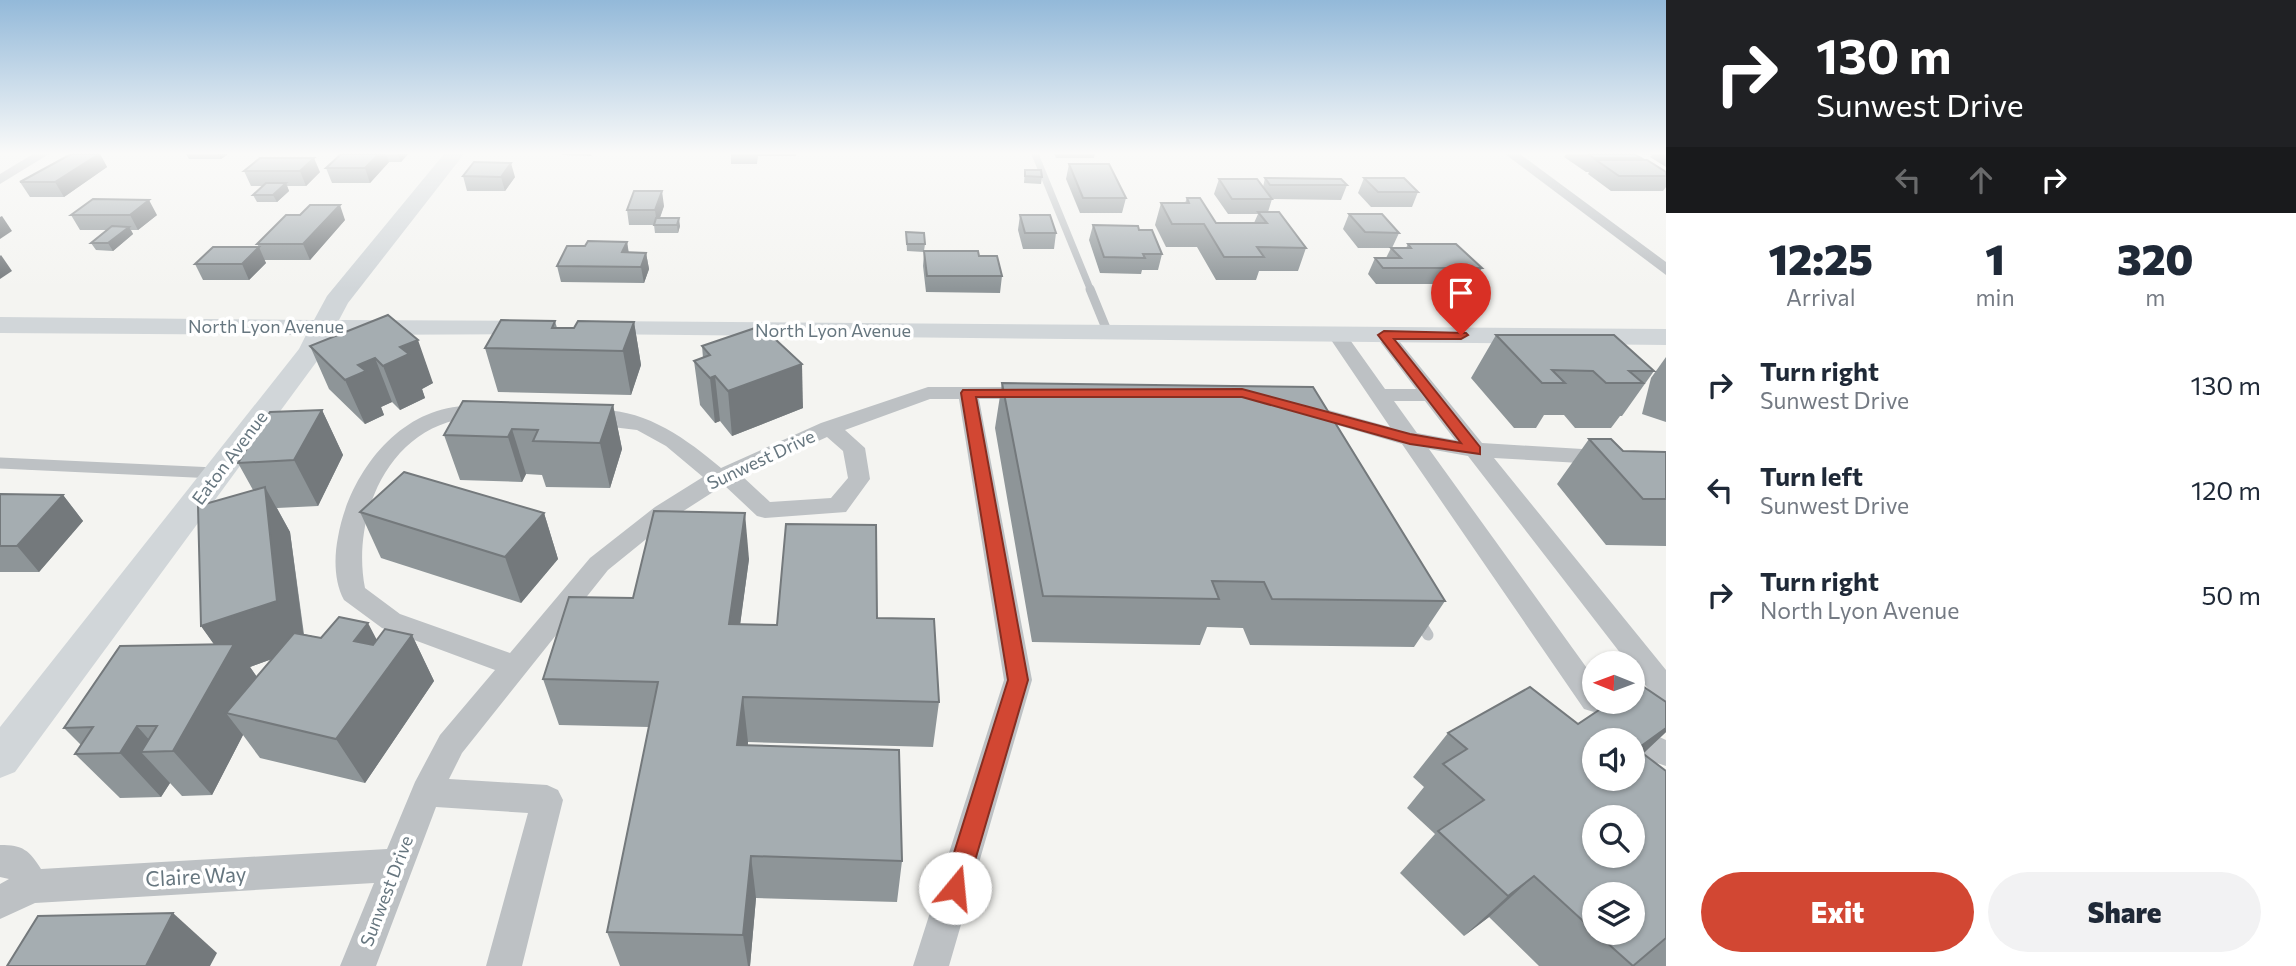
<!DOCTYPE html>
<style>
:root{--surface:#fff;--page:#f2f2f3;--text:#1f2937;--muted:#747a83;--accent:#d24733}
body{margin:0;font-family:Commissioner,sans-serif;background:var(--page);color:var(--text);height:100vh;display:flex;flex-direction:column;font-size:26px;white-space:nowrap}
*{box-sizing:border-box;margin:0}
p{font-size:23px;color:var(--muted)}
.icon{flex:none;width:38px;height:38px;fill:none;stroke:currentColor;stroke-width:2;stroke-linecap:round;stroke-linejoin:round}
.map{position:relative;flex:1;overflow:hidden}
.panel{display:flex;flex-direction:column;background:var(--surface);width:630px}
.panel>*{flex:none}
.top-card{background:#202124;color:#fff;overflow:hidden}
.needle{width:46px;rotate:271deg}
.controls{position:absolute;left:1582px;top:651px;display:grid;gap:14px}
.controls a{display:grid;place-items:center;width:63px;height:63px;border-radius:50%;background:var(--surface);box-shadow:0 2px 5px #0004;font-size:35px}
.pin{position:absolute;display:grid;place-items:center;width:60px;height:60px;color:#fff;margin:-72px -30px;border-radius:50% 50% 50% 0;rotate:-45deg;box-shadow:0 0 7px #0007}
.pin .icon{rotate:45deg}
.me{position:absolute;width:77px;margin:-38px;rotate:17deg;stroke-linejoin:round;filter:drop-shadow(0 0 5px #0008)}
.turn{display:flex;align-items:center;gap:24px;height:147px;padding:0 35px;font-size:32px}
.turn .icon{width:91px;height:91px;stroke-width:2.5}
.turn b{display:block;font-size:49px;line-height:60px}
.lanes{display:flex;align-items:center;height:66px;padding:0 35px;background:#0003;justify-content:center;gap:35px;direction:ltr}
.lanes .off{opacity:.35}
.eta{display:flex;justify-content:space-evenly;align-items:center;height:119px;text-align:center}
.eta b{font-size:42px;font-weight:800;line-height:49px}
.primary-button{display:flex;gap:14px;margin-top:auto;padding:14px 35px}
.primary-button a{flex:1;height:80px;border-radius:42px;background:var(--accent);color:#fff;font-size:28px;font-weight:800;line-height:80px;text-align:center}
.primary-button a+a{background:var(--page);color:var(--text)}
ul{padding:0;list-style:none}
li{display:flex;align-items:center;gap:21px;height:105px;padding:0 35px}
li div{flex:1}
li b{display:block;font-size:26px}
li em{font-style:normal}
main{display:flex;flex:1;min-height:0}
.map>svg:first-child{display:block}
</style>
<main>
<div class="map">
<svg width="1666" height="966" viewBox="0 0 1666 966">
<rect width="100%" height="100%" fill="#f4f4f1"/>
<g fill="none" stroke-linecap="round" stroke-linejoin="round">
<polyline stroke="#bdc1c4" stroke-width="7" points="1035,154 1091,291"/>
<g stroke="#bdc1c4" stroke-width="9">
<polyline points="1090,289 1108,333"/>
<polyline points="0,463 34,465"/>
</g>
<g stroke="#bdc1c4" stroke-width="11">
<polyline points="0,463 215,473"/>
<polyline points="1418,619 1428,635"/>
</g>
<g fill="#bdc1c4" fill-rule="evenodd">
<polygon points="33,154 49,154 0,184 0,174"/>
<polygon points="1505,154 1520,154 1666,262 1666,275"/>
<path d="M1336 328 1343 330 1385 389H1416L1375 335 1384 329 1391 331 1482 443 1666 454V468L1494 458 1666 670V703L1656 699 1633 669V663H1628L1468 456 1429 449 1594 678V702H1607L1604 709 1594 712 1584 709 1402 444 1296 413 1293 409 1296 405 1303 403 1390 427 1327 334ZM1394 401H1425L1455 440 1417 433Z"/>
<path d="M928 387H1030L1040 393 1030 399H979L1032 680 949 966H913L1004 680 959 399H930L845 430 865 448 870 479 846 512 765 518 757 516 724 485 671 519 608 570 462 753 449 779 547 785 558 790 563 800 522 966H486L528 813 436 807 376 966H340L374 883 35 903 0 919V884L9 879 0 877V845C23 845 29 850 41 869L387 849 415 782 440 735 495 670 382 628 344 600C334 582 334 557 338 537 349 473 401 404 472 406 481 406 491 405 496 413 488 425 469 417 456 420 383 437 352 522 365 588L400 614 510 653 590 558 655 507 703 477 666 446 637 430 579 423 576 418 579 413C633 400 682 435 721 468L821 423ZM827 437 843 451 848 478 831 498 770 502 742 476Z"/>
<polygon points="1622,720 1666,740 1666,766 1633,755 1633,740 1611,740 1607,733 1612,724"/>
</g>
<g fill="#d1d6d9" fill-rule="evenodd">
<polygon points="444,154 464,154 348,303 339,320 538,321 547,324 551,329 547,334 332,335 320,357 15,772 0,778 0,727 299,349 306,335 0,333 0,317 314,320 327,296"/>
<polygon points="593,321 1666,329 1666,345 584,334 580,329 584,324"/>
</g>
</g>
<g fill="#8e9598" fill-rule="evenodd">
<polygon points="71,154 100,154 107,167 64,197 30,197 20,182"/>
<polygon points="186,154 228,154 221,159 189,159"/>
<polygon points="341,154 408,154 401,162 389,162 370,183 332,183 326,168"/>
<polygon points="561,154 592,154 591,156 562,155"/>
<polygon points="731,154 796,154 796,156 758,156 757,164 731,164"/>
<polygon points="1054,154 1095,154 1094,158 1056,158"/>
<polygon points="1551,154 1634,154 1641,158 1639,160 1666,176 1666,187 1663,191 1611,191 1588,174 1589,172 1586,172 1564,157 1566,154"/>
<polygon points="1641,154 1666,154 1666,167 1650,157 1652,155"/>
<polygon points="260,158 320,172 306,186 287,186 289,191 277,202 257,202 253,195 263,186 251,186 244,171"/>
<polygon points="1069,164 1126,198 1122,213 1080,213 1066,179"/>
<polygon points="1025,170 1042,177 1041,184 1024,183"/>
<polygon points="463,176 515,177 505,191 467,191"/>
<polygon points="1265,178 1347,185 1341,200 1272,199 1268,212 1306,248 1298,271 1259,271 1256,280 1216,280 1197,247 1166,247 1155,225 1161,203 1185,203 1187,198 1216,223 1254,223 1258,214 1228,214 1214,194 1219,179 1263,187"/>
<polygon points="1364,178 1418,192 1412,207 1371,207 1358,193"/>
<polygon points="664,206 660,218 680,226 678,233 655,233 654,225 629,225 627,210"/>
<polygon points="1349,214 1399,233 1392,248 1406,248 1408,244 1482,268 1473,284 1376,284 1368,274 1375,258 1386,258 1391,248 1358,248 1343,229"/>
<polygon points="71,215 157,215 138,230 131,230 133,234 113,251 96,250 91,243 107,230 80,230"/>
<polygon points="1020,215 1056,233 1054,249 1023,249 1018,230"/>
<polygon points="345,220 310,260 264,260 266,263 249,280 203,280 195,264 259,247 257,244"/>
<polygon points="1093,225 1139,230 1162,254 1158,270 1142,270 1141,274 1100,273 1089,240"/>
<polygon points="906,232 925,244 924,251 979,256 1002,276 1000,293 926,292 923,266 924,252 907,251"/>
<polygon points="627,242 629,253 646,253 649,269 644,283 561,282 557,266 585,246"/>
<polygon points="388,315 433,383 422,389 425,398 400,410 392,402 381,407 384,415 365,424 329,389 310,346"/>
<polygon points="555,321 557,328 574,328 634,322 641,365 631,395 498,392 485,348"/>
<polygon points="1496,335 1654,371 1622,416 1620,416 1611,428 1575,428 1564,415 1544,415 1536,428 1514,428 1471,378"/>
<polygon points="702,346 803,408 732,436 720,421 715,423 700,405 694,361 703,358"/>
<polygon points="1666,357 1666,422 1642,414 1651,378"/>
<polygon points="1002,383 1445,601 1414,647 1250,645 1243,628 1207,627 1200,645 1032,642 995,428"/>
<polygon points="613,405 622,449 610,488 546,487 542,475 526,474 522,482 460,480 444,435"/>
<path d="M322 410 343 455 318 506 277 508 290 532 304 634 321 638 377 639 412 635 434 681 365 783 260 758 243 735 212 795 182 796 170 783 161 797 120 798 75 754 81 745 64 728 215 645 201 626 253 490 238 463ZM272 659 257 677 250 667Z"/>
<polygon points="1589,439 1623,451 1666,452 1666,546 1606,545 1557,484"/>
<polygon points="0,494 63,495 83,521 39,572 0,572"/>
<polygon points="360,512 544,513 558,559 521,603 381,558"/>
<polygon points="749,559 740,624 777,625 877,618 939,702 933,747 748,742 748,746 902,861 897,902 756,898 750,966 620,966 607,932 649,727 559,725 543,679 633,598"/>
<path d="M1666 702V732L1643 754 1666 771V966H1539L1489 917 1464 936 1400 873 1435 834 1407 808 1424 787 1413 777 1448 733 1578 724ZM1594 894 1633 933H1594Z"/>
</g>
<g fill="#74797c">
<polygon points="99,154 100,154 107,167 64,197 55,182"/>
<polygon points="218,154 228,154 221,159"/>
<polygon points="379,154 386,154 389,162 370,183 365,168"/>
<polygon points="398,154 408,154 401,162"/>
<polygon points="314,158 320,172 306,186 300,171"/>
<polygon points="511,163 515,177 505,191 501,177"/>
<polygon points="286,183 289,191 277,202 273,195"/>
<polygon points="662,191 664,206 657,225 655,210"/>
<polygon points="149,200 157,215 138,230 130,215"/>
<polygon points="340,205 345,220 310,260 303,244"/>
<polygon points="2,216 12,231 0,239 0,217"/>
<polygon points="679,218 680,226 678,233 677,225"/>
<polygon points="129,227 133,234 113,251 108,243"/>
<polygon points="627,242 629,257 625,268 622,252"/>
<polygon points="259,247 266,263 249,280 242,264"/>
<polygon points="646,253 649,269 644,283 641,267"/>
<polygon points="1,255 12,271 0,279 0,256"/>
<polygon points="634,322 641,365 631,395 623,351"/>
<polygon points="418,340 433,383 422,389 425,398 400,410 383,366 400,347"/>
<polygon points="375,358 392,402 381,407 384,415 365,424 345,380 358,365"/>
<polygon points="802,364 803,408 732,436 728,391"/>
<polygon points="715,376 720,421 715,423 710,378"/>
<polygon points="613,405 622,449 610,488 600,443"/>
<polygon points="322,410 343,455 318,506 294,460"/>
<polygon points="512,429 526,474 522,482 508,437"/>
<polygon points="265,487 290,532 305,647 250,667 266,690 226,713 243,735 212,795 173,751 225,660 201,626"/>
<polygon points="63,495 83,521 39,572 17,546"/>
<polygon points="544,513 558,559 521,603 505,557"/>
<polygon points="745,513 749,559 734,670 729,624"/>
<polygon points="368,623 390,665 412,635 434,681 365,783 336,739 354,641"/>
<polygon points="743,697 748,742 743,790 737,745"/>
<polygon points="137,726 159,751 141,752 170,783 161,797 120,753"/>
<polygon points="1666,728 1666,732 1636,760 1637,749"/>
<polygon points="751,856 756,898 750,966 748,966 743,935"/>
<polygon points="1534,876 1489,917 1464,936 1508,896"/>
<polygon points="173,913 217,953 210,966 146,966"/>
</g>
<g fill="#a5adb1" stroke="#74797c" stroke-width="2" fill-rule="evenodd">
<polygon points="71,154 99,154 55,182 20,182"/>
<polygon points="341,154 379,154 365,168 326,168"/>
<polygon points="1588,154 1634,154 1641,158 1594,158"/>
<polygon points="260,158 314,158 300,171 244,171"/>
<polygon points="1596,160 1647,160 1666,172 1666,176 1619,176"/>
<polygon points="474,162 511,163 501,177 463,176"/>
<polygon points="1069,164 1109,164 1126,198 1083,198"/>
<polygon points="1025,170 1041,170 1042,177 1025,176"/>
<polygon points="1265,178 1341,179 1347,185 1270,185"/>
<polygon points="1364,178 1404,178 1418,192 1378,192"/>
<polygon points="1219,179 1257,179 1272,199 1232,199"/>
<polygon points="266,183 286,183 273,195 253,195"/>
<polygon points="634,191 662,191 655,210 627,210"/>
<polygon points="1187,198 1200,198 1216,223 1267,223 1258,212 1279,212 1306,248 1257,247 1264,257 1224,257 1204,224 1172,224 1161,203 1189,203"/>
<polygon points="93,199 149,200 130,215 71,215"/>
<polygon points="310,205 340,205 303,244 257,244 286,215 300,215"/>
<polygon points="1349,214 1382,214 1399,233 1365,232"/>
<polygon points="1020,215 1050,215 1056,233 1025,233"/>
<polygon points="656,218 679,218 677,225 654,225"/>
<polygon points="1093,225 1138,226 1139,230 1152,230 1162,254 1143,254 1145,258 1104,257"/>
<polygon points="112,226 129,227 108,243 91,243"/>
<polygon points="906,232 924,233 925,244 907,244"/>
<polygon points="588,241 627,242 622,252 646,253 641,267 557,266 567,246 585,246"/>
<polygon points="1408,244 1456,244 1482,268 1383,268 1375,258 1401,258 1391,248 1411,248"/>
<polygon points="213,247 259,247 242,264 195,264"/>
<polygon points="924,251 978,251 979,256 997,256 1002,276 927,276"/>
<polygon points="388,315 418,340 400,347 409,354 383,366 375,358 358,365 366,371 345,380 310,346"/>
<polygon points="501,320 555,321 552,328 574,328 578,321 634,322 623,351 485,348"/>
<polygon points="761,326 802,364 728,391 715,376 710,378 694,361 710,355 702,346"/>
<polygon points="1496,335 1614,335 1654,371 1629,371 1643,383 1606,383 1593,371 1552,370 1565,383 1542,383"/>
<polygon points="1002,383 1313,387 1445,601 1272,599 1264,582 1212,581 1219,599 1043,596"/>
<polygon points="463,401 613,405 600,443 533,441 538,430 512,429 508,437 444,435"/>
<polygon points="322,410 294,460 238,463 270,412"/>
<polygon points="1589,439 1611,439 1623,451 1666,452 1666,499 1643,499"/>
<polygon points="404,472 544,513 505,557 360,512"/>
<polygon points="265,487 277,601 201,626 198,506"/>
<polygon points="0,494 63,495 17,546 0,546"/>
<polygon points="654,511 745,513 729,624 777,625 786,524 876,525 877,618 934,619 939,702 743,697 737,745 899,750 902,861 751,856 743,935 607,932 658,682 543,679 569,597 633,598"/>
<polygon points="339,617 368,623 354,641 373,645 385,629 412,635 336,739 226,713 294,633 321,638"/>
<polygon points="234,644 173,751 141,752 157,726 137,726 120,753 75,754 93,727 64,728 120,646"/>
<path d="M1638 683 1666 702V728L1637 749 1666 771V938L1633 966 1596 933H1633V894H1594V931L1534 876 1508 896 1438 831 1484 800 1443 764 1467 749 1448 733 1530 687 1578 724 1611 702H1633V687ZM1594 740H1633V779H1594ZM1594 817H1633V856H1594Z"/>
<polygon points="173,913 146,966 7,966 38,916"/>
</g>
<linearGradient id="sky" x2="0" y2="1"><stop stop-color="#93b9d9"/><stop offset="0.53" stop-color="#fafaf9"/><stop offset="1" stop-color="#fafaf9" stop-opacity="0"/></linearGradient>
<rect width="1666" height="289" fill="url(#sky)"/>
<polygon fill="#d24733" stroke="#882e21" stroke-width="2" points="1384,331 1466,333 1468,335 1461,339 1394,339 1480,447 1480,454 1410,444 1242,397 976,397 1028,680 967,888 963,896 955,900 946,896 943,888 1008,680 961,393 963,390 1242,389 1410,434 1461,443 1378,335"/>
<g text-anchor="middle" stroke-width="7" stroke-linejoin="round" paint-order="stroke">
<g font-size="18" fill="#66767f" stroke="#fff">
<text x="266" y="333">North Lyon Avenue</text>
<text x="833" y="337">North Lyon Avenue</text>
<text transform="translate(230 458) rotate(-53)" y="6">Eaton Avenue</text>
<text transform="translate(761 460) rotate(-25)" y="6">Sunwest Drive</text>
<text transform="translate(387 891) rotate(-69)" y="6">Sunwest Drive</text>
</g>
<g font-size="21" fill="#66767f" stroke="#fff">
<text transform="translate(196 877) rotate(-3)" y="7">Claire Way</text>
</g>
</g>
</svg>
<div class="controls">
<a><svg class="needle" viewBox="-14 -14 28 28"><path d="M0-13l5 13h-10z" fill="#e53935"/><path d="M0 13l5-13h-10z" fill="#747a83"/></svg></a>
<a><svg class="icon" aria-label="sound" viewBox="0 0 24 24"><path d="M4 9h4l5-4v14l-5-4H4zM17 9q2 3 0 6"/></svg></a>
<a><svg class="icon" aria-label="search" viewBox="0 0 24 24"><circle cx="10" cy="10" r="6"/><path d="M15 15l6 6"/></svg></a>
<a><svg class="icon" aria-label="layers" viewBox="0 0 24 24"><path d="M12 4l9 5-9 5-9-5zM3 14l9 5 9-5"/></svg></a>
</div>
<div class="pin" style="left:1461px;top:335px;background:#d93025"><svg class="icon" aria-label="arrive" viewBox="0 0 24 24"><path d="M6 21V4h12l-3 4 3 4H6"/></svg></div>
<svg class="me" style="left:955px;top:888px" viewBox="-20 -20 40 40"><circle r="19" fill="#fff"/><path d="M0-13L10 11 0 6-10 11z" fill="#d24733"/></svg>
</div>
<section class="panel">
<div class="top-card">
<div class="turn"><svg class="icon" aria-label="right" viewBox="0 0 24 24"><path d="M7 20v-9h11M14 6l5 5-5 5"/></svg><div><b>130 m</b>Sunwest Drive</div></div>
<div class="lanes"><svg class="icon off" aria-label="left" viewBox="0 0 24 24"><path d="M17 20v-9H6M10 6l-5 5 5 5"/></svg><svg class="icon off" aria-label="ahead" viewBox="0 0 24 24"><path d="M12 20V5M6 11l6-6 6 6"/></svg><svg class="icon" aria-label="right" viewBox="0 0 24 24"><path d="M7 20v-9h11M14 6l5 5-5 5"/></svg></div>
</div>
<div class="eta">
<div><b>12:25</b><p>Arrival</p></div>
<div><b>1</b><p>min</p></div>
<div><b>320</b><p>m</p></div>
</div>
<ul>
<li><svg class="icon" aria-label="right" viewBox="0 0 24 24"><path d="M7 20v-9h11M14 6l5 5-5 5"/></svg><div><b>Turn right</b><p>Sunwest Drive</p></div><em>130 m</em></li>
<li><svg class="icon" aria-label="left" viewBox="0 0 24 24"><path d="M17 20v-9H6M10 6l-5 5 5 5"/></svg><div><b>Turn left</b><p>Sunwest Drive</p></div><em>120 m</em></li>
<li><svg class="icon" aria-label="right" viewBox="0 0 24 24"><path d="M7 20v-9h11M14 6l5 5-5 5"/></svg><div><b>Turn right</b><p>North Lyon Avenue</p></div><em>50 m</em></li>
</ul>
<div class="primary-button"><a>Exit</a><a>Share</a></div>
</section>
</main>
